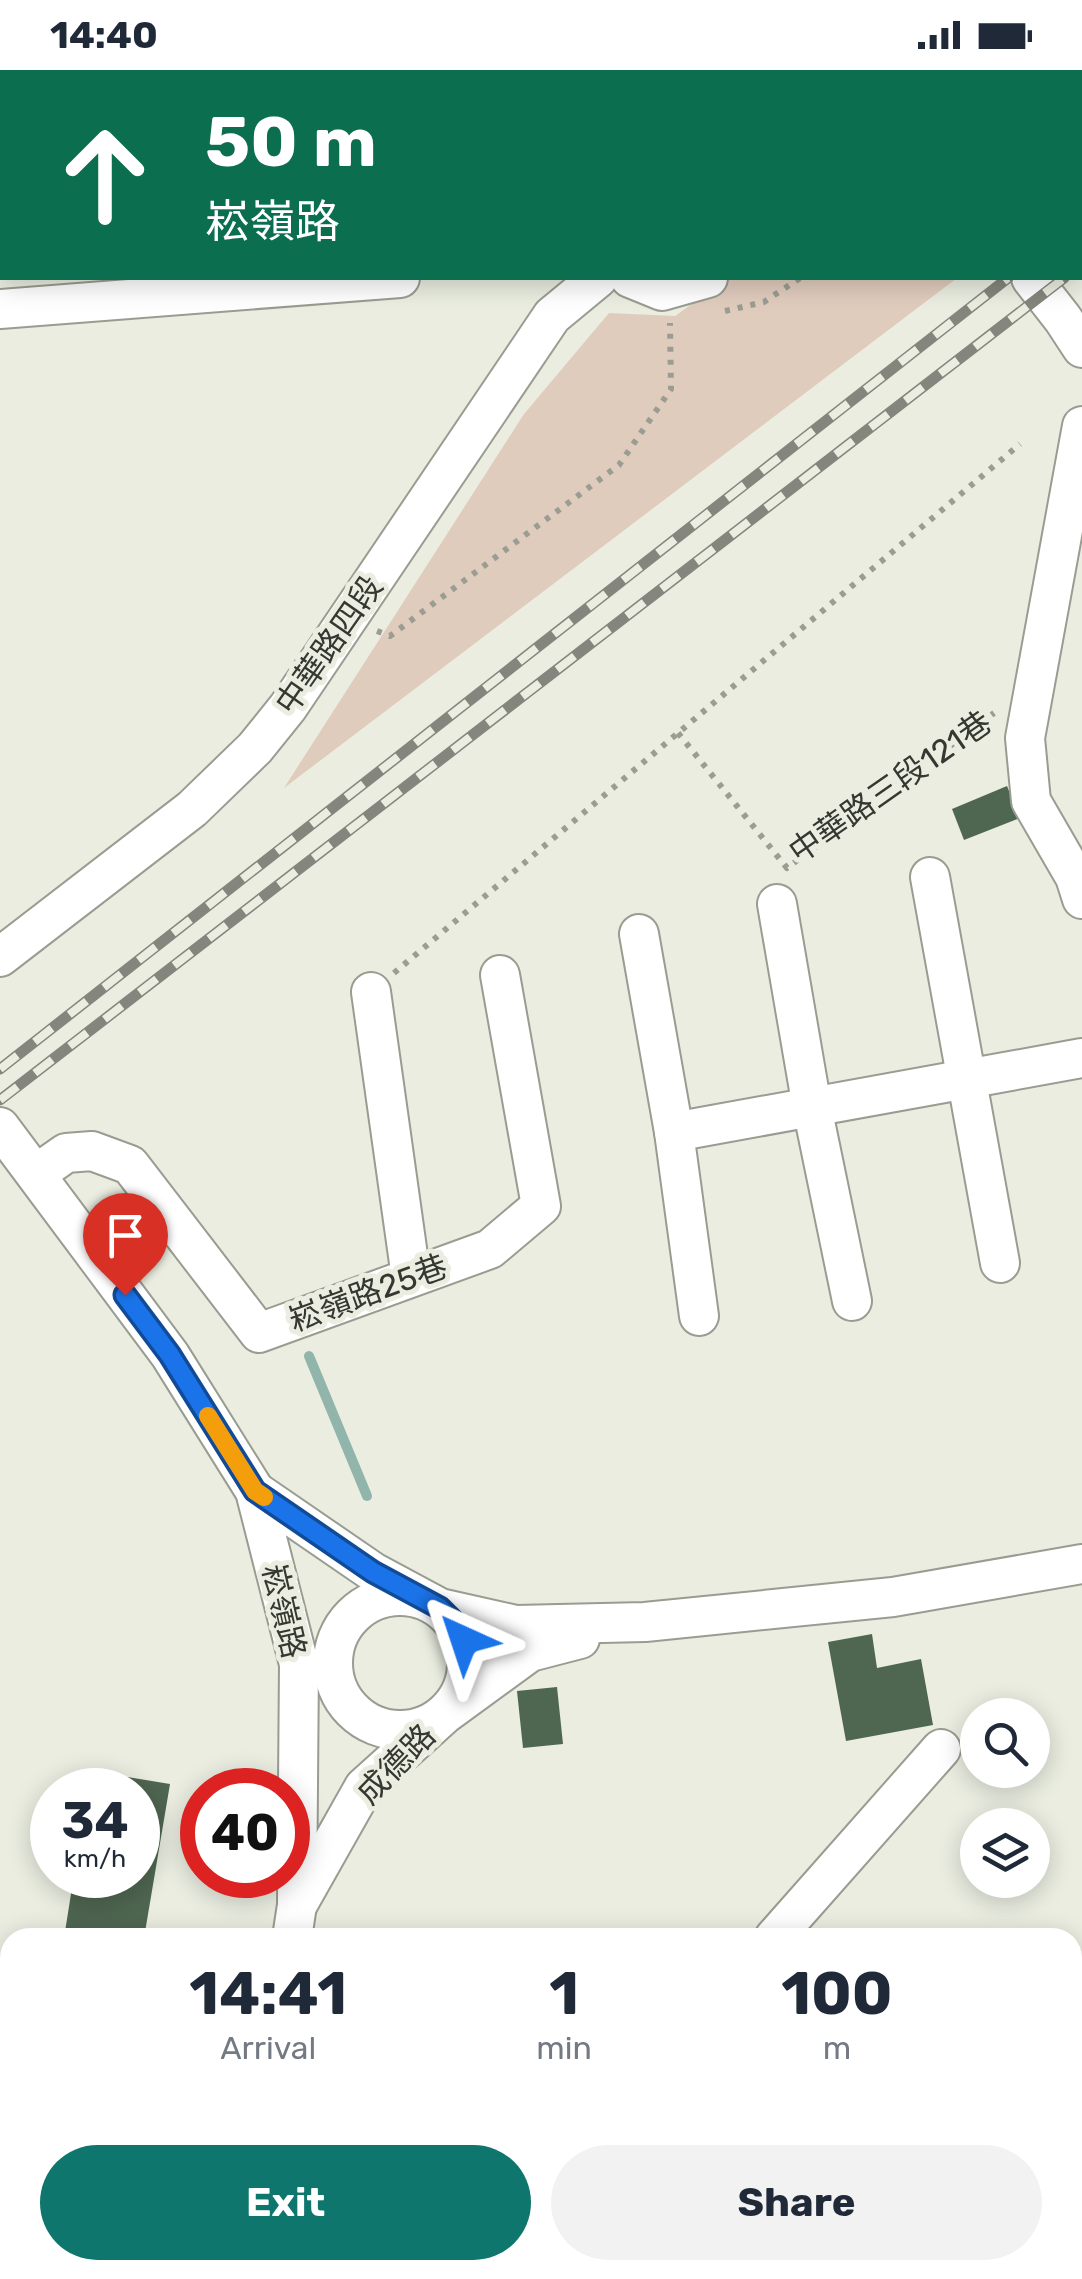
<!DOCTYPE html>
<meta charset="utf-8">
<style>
:root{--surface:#fff;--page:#f2f2f3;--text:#1f2937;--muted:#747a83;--accent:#0f766e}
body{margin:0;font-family:Rubik,"Noto Sans TC",sans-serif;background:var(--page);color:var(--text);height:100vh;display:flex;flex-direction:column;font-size:38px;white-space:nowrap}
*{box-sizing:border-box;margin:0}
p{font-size:32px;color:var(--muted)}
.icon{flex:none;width:55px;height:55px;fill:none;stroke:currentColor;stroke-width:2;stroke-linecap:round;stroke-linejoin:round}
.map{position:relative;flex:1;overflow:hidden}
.side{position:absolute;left:0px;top:1858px;width:1082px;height:352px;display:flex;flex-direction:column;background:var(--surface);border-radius:30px 30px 0 0;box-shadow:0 5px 25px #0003}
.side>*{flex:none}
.top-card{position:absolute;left:0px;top:0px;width:1082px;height:210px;box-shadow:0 5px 25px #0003;background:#0b6e4f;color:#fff;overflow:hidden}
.buttons{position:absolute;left:960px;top:1628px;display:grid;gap:20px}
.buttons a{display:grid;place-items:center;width:90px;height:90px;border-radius:50%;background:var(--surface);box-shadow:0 5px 25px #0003;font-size:50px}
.speed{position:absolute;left:30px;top:1698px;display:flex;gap:20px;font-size:50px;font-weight:700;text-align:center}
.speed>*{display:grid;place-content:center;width:130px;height:130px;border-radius:50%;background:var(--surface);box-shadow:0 5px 25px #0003;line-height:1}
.speed small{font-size:25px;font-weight:400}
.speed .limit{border:15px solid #d22;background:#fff;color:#111}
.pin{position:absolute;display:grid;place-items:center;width:85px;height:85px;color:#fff;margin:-102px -42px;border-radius:50% 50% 50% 0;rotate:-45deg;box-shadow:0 0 10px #0007}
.pin .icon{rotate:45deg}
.me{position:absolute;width:110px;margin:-55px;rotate:318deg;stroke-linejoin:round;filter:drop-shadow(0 0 8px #0008)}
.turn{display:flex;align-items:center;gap:35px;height:210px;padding:0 40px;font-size:45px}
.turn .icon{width:130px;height:130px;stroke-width:2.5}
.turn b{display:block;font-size:70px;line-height:85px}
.eta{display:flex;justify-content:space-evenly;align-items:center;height:170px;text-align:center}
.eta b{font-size:60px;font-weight:700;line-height:70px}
.action{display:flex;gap:20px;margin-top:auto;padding:20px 40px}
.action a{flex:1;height:115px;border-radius:60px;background:var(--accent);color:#fff;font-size:40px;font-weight:700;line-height:115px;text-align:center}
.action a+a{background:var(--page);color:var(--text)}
.status{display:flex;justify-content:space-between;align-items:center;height:70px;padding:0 50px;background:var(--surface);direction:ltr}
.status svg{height:28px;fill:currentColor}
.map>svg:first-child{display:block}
</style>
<div class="status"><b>14:40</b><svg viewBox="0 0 49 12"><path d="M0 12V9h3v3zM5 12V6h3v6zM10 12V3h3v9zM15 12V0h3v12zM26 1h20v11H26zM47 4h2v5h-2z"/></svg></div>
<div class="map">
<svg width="1082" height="2209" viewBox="0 0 1082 2209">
<rect width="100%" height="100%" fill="#eaede0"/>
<polygon fill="#e0ccbd" points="728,208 957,208 284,718 524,344 609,243 675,246"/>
<polygon fill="#91b5ab" points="812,0 1082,0 1082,196 1080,195 1080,2 816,2"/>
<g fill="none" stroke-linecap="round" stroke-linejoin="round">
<g stroke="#91b5ab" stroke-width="10">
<polyline points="309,1286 367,1426"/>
<polyline points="31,2209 38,2200"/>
</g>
</g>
<g fill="#4f6651">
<polygon points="1007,716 1020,748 964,770 952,739"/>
<polygon points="872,1564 877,1598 921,1589 933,1655 846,1671 828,1572"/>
<polygon points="557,1617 563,1674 523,1678 517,1621"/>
<polygon points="91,1701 170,1714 144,1868 64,1868 74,1805 138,1805 138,1720 88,1720"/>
</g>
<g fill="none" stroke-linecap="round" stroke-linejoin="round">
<defs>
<g id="minor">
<polyline points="106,0 106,2"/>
<polyline points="211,0 212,2"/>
<polyline points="870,2 874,0"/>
<polyline points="630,208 662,221 708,208"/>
<polyline points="1031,208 1063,249 1082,278"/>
<polyline points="0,239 400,208"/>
<polyline points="1082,356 1025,668 1031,731 1075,807 1082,829"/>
<polyline points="930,807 1000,1193"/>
<polyline points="777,834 812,1037 852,1231"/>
<polyline points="639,864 674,1062 699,1246"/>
<polyline points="0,887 192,739 255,678 288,637 552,246 598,208"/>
<polyline points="371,922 411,1207"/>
<polyline points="0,1057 170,1285 255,1421 299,1594 297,1835 292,1868"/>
<polyline points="674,1062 1082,988"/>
<polyline points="36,1104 66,1083 92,1081 130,1095 259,1263 490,1179 541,1136 500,905"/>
<polyline points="255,1421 373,1502 440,1538 516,1555 645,1552 893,1527 1082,1494"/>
<circle cx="400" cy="1593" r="67"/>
<polyline points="298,1834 364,1717 445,1644 530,1582 580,1569"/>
<polyline points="774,1868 941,1679"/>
<polyline points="0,1976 10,1981"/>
<polyline points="1072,2025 1082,2022"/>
<polyline points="0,2098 10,2103"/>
<polyline points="1072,2109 1082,2155"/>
<polyline points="577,2200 583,2209"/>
<polyline points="153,2209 158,2200"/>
<polyline points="365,2209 366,2200"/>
</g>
</defs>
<use href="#minor" stroke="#999c90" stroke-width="42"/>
<g stroke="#9b9d93" stroke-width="6" stroke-dasharray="5 8" stroke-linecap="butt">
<polyline points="256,0 256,2"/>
<polyline points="752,0 755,2"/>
<polyline points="725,241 764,232 800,208"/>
<polyline points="377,561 390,566 619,395 671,319 670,253"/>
<polyline points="678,663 787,798 994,643"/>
<polyline points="394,903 1020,374"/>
</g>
<use href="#minor" stroke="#fff" stroke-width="38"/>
<defs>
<g id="rail">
<polyline points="1080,154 1082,152"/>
<polyline points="1080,196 1082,194"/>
<polyline points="0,999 1008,208"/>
<polyline points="0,1030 1064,208"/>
</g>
</defs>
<use href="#rail" stroke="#84867d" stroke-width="11"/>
<use href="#rail" stroke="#eaede0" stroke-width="8" stroke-dasharray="22" stroke-linecap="butt"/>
</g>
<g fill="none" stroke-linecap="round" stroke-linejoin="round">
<defs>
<polyline id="route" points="125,1225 170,1285 255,1421 373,1502 440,1538 454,1552 464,1570"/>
</defs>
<use href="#route" stroke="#114b97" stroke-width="25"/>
<use href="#route" stroke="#1a73e8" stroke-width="18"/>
<polyline stroke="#f59e0b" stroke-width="18" points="208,1346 255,1421 264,1427"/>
</g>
<g text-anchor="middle" stroke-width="10" stroke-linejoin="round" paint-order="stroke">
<g font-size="32" fill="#353731" stroke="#eaede0">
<text transform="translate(329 575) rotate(-55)" y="11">中華路四段</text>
<text transform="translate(890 717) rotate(-35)" y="11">中華路三段121巷</text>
<text transform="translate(368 1223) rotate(-20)" y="11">崧嶺路25巷</text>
<text transform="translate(284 1541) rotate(77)" y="11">崧嶺路</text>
<text transform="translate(396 1694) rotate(-46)" y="11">成德路</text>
</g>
</g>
</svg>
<div class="buttons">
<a><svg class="icon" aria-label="search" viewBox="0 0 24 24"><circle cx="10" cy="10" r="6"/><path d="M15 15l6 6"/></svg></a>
<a><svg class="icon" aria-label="layers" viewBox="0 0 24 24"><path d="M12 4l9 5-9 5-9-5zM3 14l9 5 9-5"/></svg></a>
</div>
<div class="speed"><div>34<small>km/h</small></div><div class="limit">40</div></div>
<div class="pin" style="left:125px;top:1225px;background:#d93025"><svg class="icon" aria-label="arrive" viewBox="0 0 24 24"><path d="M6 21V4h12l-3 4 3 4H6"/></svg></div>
<svg class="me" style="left:464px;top:1570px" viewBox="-20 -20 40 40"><path d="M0-17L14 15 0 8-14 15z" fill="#1a73e8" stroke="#fff" stroke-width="4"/></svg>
<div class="top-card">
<div class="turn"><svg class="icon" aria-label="ahead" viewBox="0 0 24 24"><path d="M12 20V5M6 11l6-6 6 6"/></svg><div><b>50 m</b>崧嶺路</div></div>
</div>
<section class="side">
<div class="eta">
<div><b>14:41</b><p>Arrival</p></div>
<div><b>1</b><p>min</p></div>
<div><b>100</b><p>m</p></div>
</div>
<div class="action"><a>Exit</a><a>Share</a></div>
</section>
</div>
